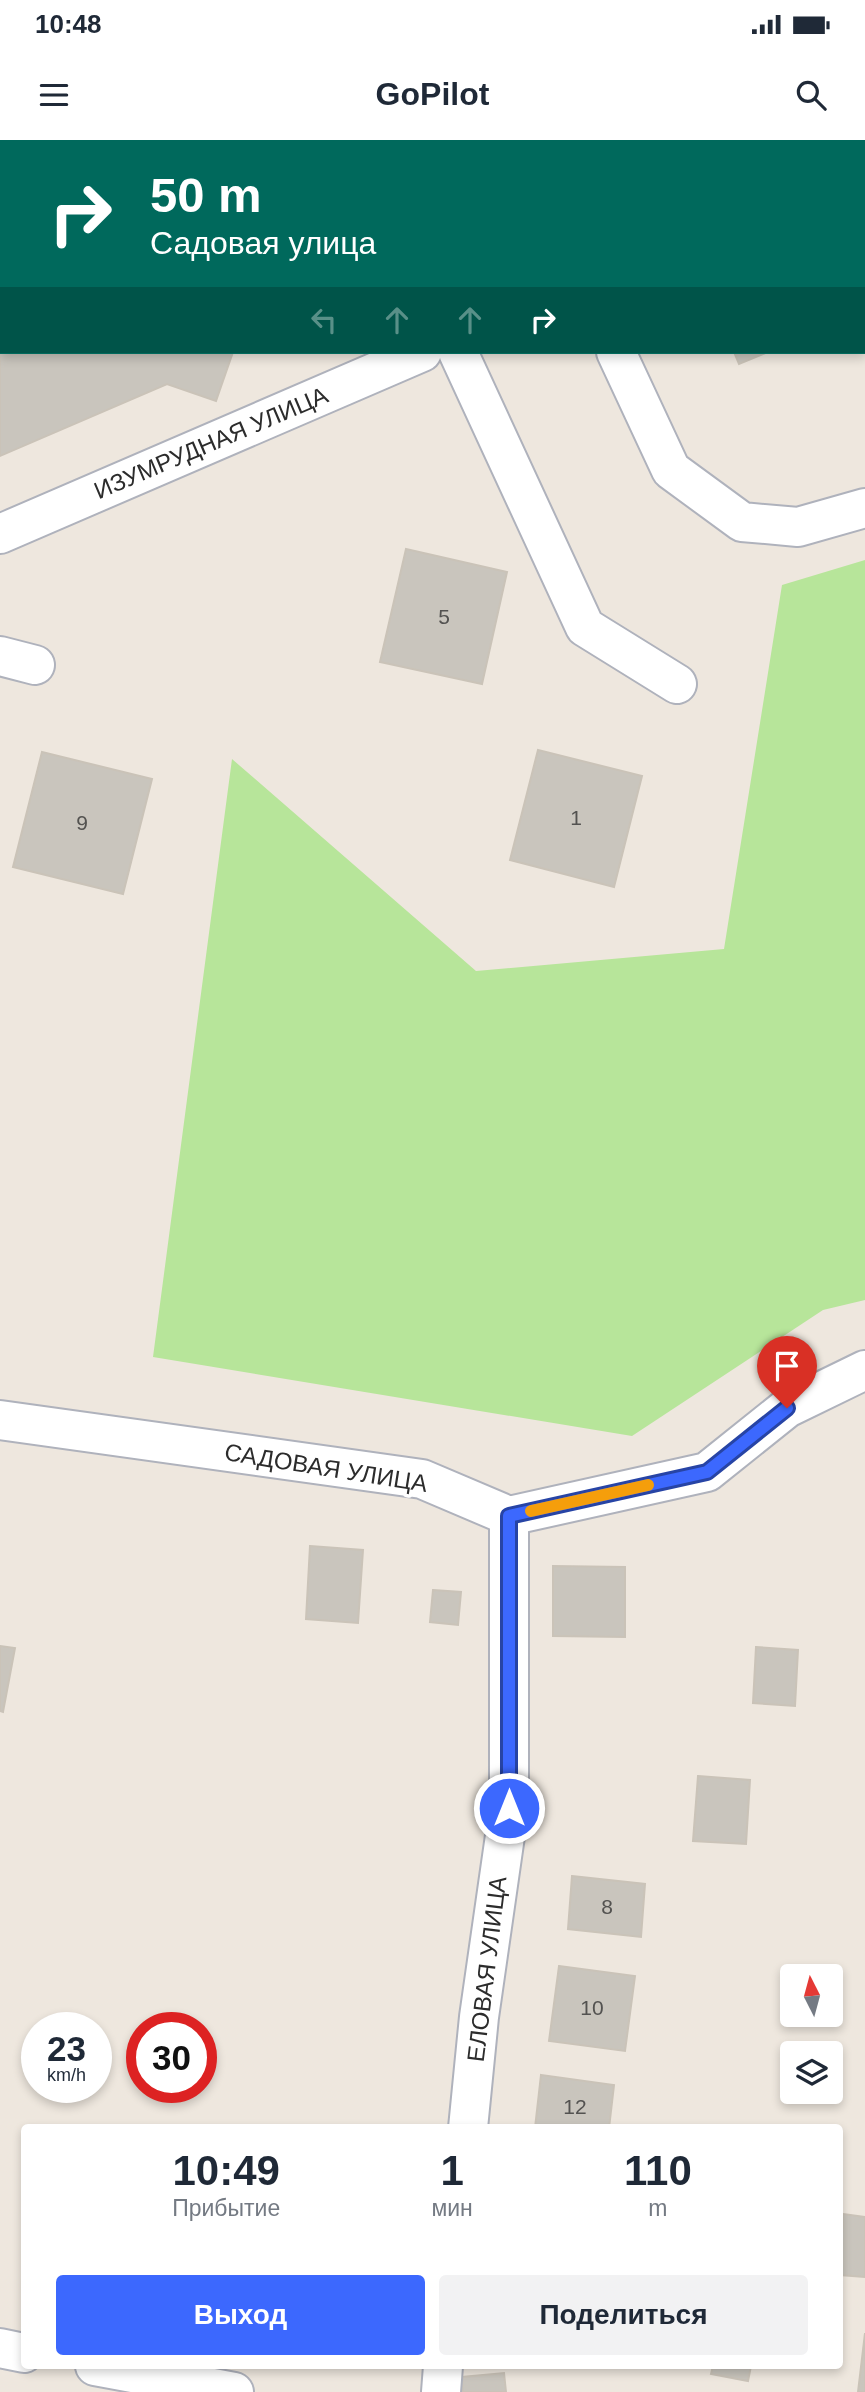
<!DOCTYPE html>
<html lang="ru">
<meta charset="utf-8">
<style>
:root{--surface:#fff;--page:#f2f2f3;--text:#1f2937;--muted:#747a83;--accent:#3c68fe}
body{margin:0;font-family:Helvetica,sans-serif;background:var(--page);color:var(--text);height:100vh;display:flex;flex-direction:column;font-size:26px;white-space:nowrap}
*{box-sizing:border-box;margin:0}
p{font-size:23px;color:var(--muted)}
.icon{flex:none;width:38px;height:38px;fill:none;stroke:currentColor;stroke-width:2;stroke-linecap:round;stroke-linejoin:round}
.map{position:relative;flex:1;overflow:hidden}
.panel{position:absolute;left:21px;top:1984px;width:822px;height:245px;display:flex;flex-direction:column;background:var(--surface);border-radius:7px;box-shadow:0 4px 10px #0003}
.panel>*{flex:none}
.guide{position:absolute;left:0px;top:0px;width:866px;height:214px;box-shadow:0 4px 10px #0003;background:#00695c;color:#fff;overflow:hidden}
.needle{width:46px;rotate:354deg}
.controls{position:absolute;left:780px;top:1824px;display:grid;gap:14px}
.controls a{display:grid;place-items:center;width:63px;height:63px;border-radius:7px;background:var(--surface);box-shadow:0 4px 10px #0003;font-size:35px}
.speed{position:absolute;left:21px;top:1872px;display:flex;gap:14px;font-size:35px;font-weight:700;text-align:center}
.speed>*{display:grid;place-content:center;width:91px;height:91px;border-radius:50%;background:var(--surface);box-shadow:0 4px 10px #0003;line-height:1}
.speed small{font-size:18px;font-weight:400}
.speed .limit{border:10px solid #d22;background:#fff;color:#111}
.pin{position:absolute;display:grid;place-items:center;width:60px;height:60px;color:#fff;margin:-72px -30px;border-radius:50% 50% 50% 0;rotate:-45deg;box-shadow:0 0 7px #0007}
.pin .icon{rotate:45deg}
.me{position:absolute;width:77px;margin:-38px;rotate:0deg;stroke-linejoin:round;filter:drop-shadow(0 0 5px #0008)}
.turn{display:flex;align-items:center;gap:24px;height:147px;padding:0 35px;font-size:32px}
.turn .icon{width:91px;height:91px;stroke-width:2.5}
.turn b{display:block;font-size:49px;line-height:60px}
.lanes{display:flex;align-items:center;height:66px;padding:0 35px;background:#0003;justify-content:center;gap:35px;direction:ltr}
.lanes .off{opacity:.35}
.eta{display:flex;justify-content:space-evenly;align-items:center;height:119px;text-align:center}
.eta b{font-size:42px;font-weight:800;line-height:49px}
.action{display:flex;gap:14px;margin-top:auto;padding:14px 35px}
.action a{flex:1;height:80px;border-radius:7px;background:var(--accent);color:#fff;font-size:28px;font-weight:800;line-height:80px;text-align:center}
.action a+a{background:var(--page);color:var(--text)}
.status{display:flex;justify-content:space-between;align-items:center;height:49px;padding:0 35px;background:var(--surface);direction:ltr}
.status svg{height:19px;fill:currentColor}
header{display:flex;justify-content:space-between;align-items:center;height:91px;padding:0 35px;background:var(--surface);font-size:32px;font-weight:800}
.map>svg:first-child{display:block}
</style>
<div class="status"><b>10:48</b><svg viewBox="0 0 49 12"><path d="M0 12V9h3v3zM5 12V6h3v6zM10 12V3h3v9zM15 12V0h3v12zM26 1h20v11H26zM47 4h2v5h-2z"/></svg></div>
<header><svg class="icon" aria-label="menu" viewBox="0 0 24 24"><path d="M4 6h16M4 12h16M4 18h16"/></svg>GoPilot<svg class="icon" aria-label="search" viewBox="0 0 24 24"><circle cx="10" cy="10" r="6"/><path d="M15 15l6 6"/></svg></header>
<div class="map">
<svg width="865" height="2252" viewBox="0 0 865 2252">
<rect width="100%" height="100%" fill="#eee7de"/>
<polygon fill="#b7e59a" points="865,420 865,1160 823,1170 632,1296 153,1217 232,619 476,831 724,809 782,445"/>
<g fill="#c9c5bd" stroke="#cac3b8" stroke-width="2">
<polygon points="762,0 865,0 865,3 763,2"/>
<polygon points="0,210 2,210 2,212 233,212 216,261 167,244 0,316"/>
<polygon points="734,212 768,212 739,224"/>
<polygon points="406,409 507,432 482,544 380,522"/>
<polygon points="538,610 642,636 614,747 510,720"/>
<polygon points="42,612 152,639 123,754 13,727"/>
<polygon points="310,1406 363,1410 358,1483 306,1479"/>
<polygon points="553,1426 625,1427 625,1497 553,1496"/>
<polygon points="433,1450 461,1452 458,1485 430,1482"/>
<polygon points="0,1506 15,1508 3,1572 0,1571"/>
<polygon points="756,1507 798,1510 795,1566 753,1563"/>
<polygon points="698,1636 750,1640 746,1704 693,1701"/>
<polygon points="572,1736 645,1744 641,1797 568,1789"/>
<polygon points="559,1826 635,1836 625,1911 549,1901"/>
<polygon points="541,1935 614,1945 609,1988 535,1988"/>
<polygon points="843,2074 865,2077 865,2137 840,2135"/>
<polygon points="865,2193 865,2252 858,2252"/>
<polygon points="713,2226 751,2226 748,2241 711,2234"/>
<polygon points="504,2233 506,2252 463,2252 462,2237"/>
</g>
<g fill="none" stroke-linecap="round" stroke-linejoin="round">
<defs>
<polyline id="lane" points="561,2 566,0"/>
<g id="street">
<polyline points="531,0 532,2"/>
<polyline points="157,2 161,0"/>
<polyline points="0,74 2,73"/>
<polyline points="458,212 585,487 677,544"/>
<polyline points="616,212 671,330 742,382 798,387 865,368"/>
<polyline points="0,394 422,212"/>
<polyline points="0,516 35,525"/>
<polyline points="0,1280 422,1339 509,1376 707,1332 787,1268 865,1230"/>
<polyline points="468,1988 479,1877 509,1668 509,1376"/>
<polyline points="0,2208 24,2213"/>
<polyline points="95,2226 234,2252"/>
<polyline points="441,2252 443,2226"/>
</g>
</defs>
<use href="#lane" stroke="#afb2bc" stroke-width="23"/>
<use href="#street" stroke="#afb2bc" stroke-width="42"/>
<use href="#lane" stroke="#fff" stroke-width="19"/>
<use href="#street" stroke="#fff" stroke-width="38"/>
</g>
<g fill="none" stroke-linecap="round" stroke-linejoin="round">
<defs>
<polyline id="route" points="509,1668 509,1376 707,1332 787,1268"/>
</defs>
<use href="#route" stroke="#2744a5" stroke-width="18"/>
<use href="#route" stroke="#3c68fe" stroke-width="12"/>
<polyline stroke="#f59e0b" stroke-width="12" points="531,1371 648,1345"/>
</g>
<g text-anchor="middle" stroke-width="7" stroke-linejoin="round" paint-order="stroke">
<g font-size="21" fill="#535250">
<text x="444" y="484">5</text>
<text x="576" y="685">1</text>
<text x="82" y="690">9</text>
<text x="607" y="1774">8</text>
<text x="592" y="1875">10</text>
<text x="575" y="1974">12</text>
</g>
<g font-size="24" fill="#2c2c2c" stroke="#fff">
<text transform="translate(211 303) rotate(-23)" y="8">ИЗУМРУДНАЯ УЛИЦА</text>
<text transform="translate(326 1328) rotate(9)" y="8">САДОВАЯ УЛИЦА</text>
<text transform="translate(487 1829) rotate(-83)" y="8">ЕЛОВАЯ УЛИЦА</text>
</g>
</g>
</svg>
<div class="controls">
<a><svg class="needle" viewBox="-14 -14 28 28"><path d="M0-13l5 13h-10z" fill="#e53935"/><path d="M0 13l5-13h-10z" fill="#747a83"/></svg></a>
<a><svg class="icon" aria-label="layers" viewBox="0 0 24 24"><path d="M12 4l9 5-9 5-9-5zM3 14l9 5 9-5"/></svg></a>
</div>
<div class="speed"><div>23<small>km/h</small></div><div class="limit">30</div></div>
<div class="pin" style="left:787px;top:1268px;background:#d93025"><svg class="icon" aria-label="arrive" viewBox="0 0 24 24"><path d="M6 21V4h12l-3 4 3 4H6"/></svg></div>
<svg class="me" style="left:509px;top:1668px" viewBox="-20 -20 40 40"><circle r="17" fill="#3c68fe" stroke="#fff" stroke-width="3"/><path d="M0-11L8 9 0 5-8 9z" fill="#fff"/></svg>
<div class="guide">
<div class="turn"><svg class="icon" aria-label="right" viewBox="0 0 24 24"><path d="M7 20v-9h11M14 6l5 5-5 5"/></svg><div><b>50 m</b>Садовая улица</div></div>
<div class="lanes"><svg class="icon off" aria-label="left" viewBox="0 0 24 24"><path d="M17 20v-9H6M10 6l-5 5 5 5"/></svg><svg class="icon off" aria-label="ahead" viewBox="0 0 24 24"><path d="M12 20V5M6 11l6-6 6 6"/></svg><svg class="icon off" aria-label="ahead" viewBox="0 0 24 24"><path d="M12 20V5M6 11l6-6 6 6"/></svg><svg class="icon" aria-label="right" viewBox="0 0 24 24"><path d="M7 20v-9h11M14 6l5 5-5 5"/></svg></div>
</div>
<section class="panel">
<div class="eta">
<div><b>10:49</b><p>Прибытие</p></div>
<div><b>1</b><p>мин</p></div>
<div><b>110</b><p>m</p></div>
</div>
<div class="action"><a>Выход</a><a>Поделиться</a></div>
</section>
</div>
